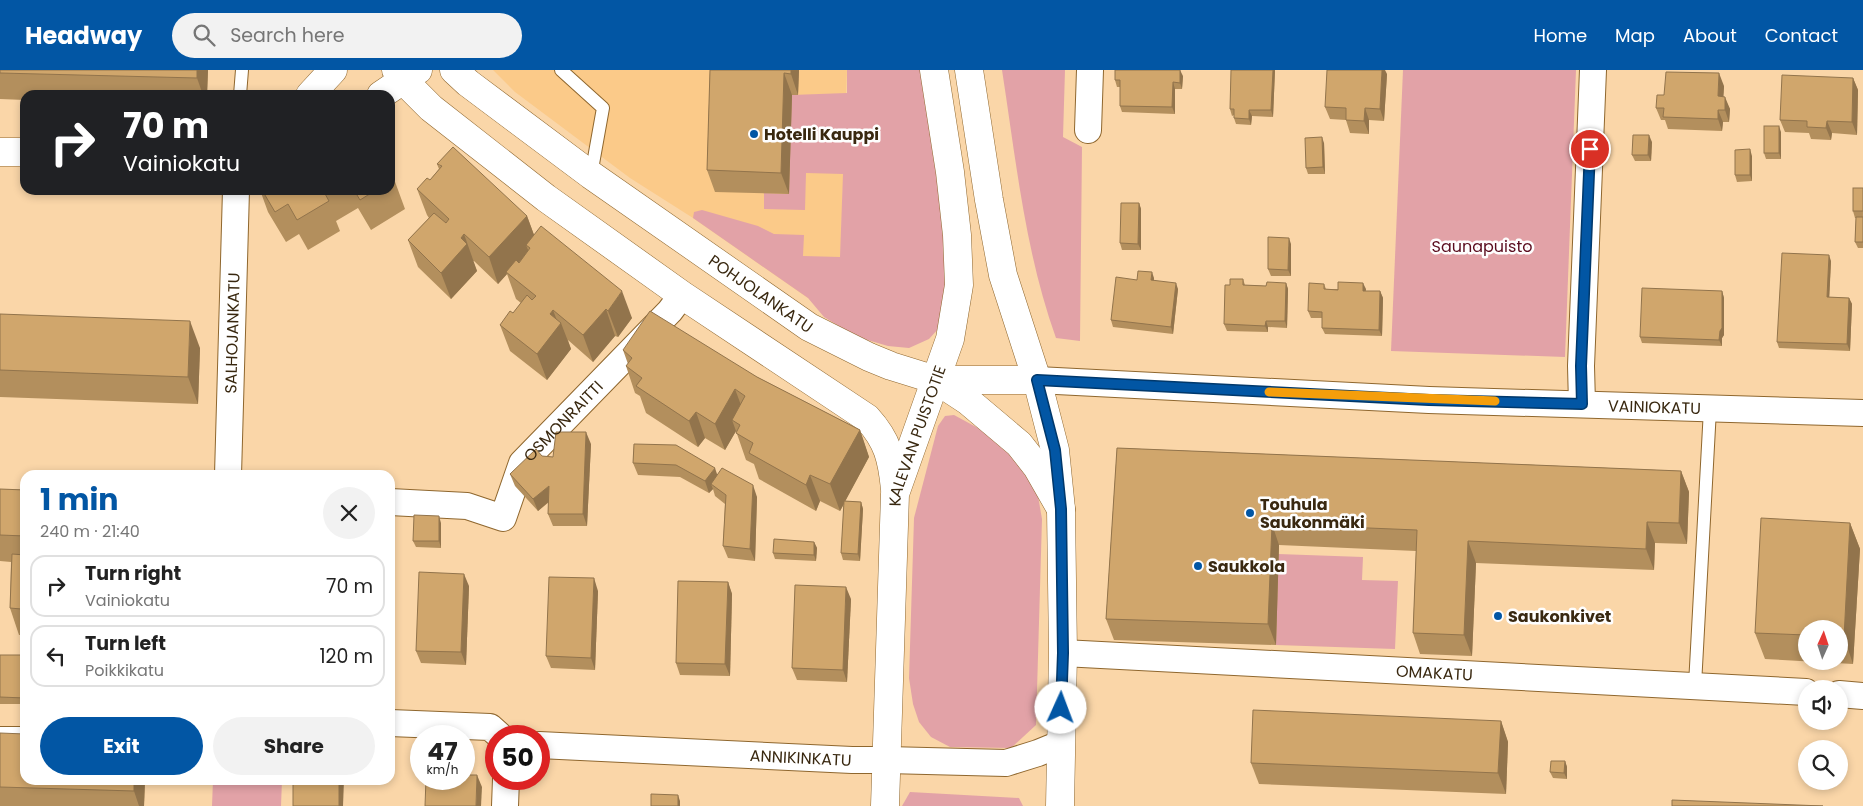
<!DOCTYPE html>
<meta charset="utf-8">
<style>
:root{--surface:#fff;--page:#f2f2f2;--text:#222;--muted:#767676;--line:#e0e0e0;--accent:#0256a4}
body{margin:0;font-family:Poppins,sans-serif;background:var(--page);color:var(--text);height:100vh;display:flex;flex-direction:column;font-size:19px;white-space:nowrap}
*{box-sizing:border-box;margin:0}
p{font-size:16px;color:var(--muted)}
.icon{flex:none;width:28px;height:28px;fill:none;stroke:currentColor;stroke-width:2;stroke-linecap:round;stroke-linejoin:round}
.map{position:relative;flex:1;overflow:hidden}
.details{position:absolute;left:20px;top:400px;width:375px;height:315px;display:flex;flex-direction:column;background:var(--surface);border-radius:15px;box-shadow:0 2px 8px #0003}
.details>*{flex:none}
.guide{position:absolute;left:20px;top:20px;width:375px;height:105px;border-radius:15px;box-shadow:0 2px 8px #0003;background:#202124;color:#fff;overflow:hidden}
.needle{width:32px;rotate:3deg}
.buttons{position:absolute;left:1798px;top:550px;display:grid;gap:10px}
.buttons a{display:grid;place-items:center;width:50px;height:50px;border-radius:50%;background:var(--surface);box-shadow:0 2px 8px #0003;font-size:25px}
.speed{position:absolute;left:410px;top:655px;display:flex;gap:10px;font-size:25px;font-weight:700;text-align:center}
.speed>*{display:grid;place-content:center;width:65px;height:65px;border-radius:50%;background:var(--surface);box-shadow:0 2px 8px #0003;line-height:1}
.speed small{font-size:12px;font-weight:400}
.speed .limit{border:8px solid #d22;background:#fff;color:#111}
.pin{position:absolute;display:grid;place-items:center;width:42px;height:42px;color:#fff;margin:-21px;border:2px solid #fff;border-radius:50%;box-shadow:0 1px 5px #0007}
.me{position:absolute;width:55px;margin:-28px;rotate:2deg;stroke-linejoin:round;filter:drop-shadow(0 0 4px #0008)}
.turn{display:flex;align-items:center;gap:18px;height:105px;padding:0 20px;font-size:22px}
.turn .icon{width:65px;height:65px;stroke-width:2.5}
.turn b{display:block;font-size:35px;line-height:42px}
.round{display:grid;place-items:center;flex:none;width:52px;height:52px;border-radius:26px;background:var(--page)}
.overview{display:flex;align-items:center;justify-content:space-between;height:85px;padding:0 20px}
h1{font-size:30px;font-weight:700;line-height:38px;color:var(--accent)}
.button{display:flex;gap:10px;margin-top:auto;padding:10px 20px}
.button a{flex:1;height:58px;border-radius:30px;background:var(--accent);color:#fff;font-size:20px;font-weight:700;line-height:58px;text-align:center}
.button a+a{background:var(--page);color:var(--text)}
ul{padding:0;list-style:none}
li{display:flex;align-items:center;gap:15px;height:62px;margin:0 10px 8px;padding:0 10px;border:2px solid var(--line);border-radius:15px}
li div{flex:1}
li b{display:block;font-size:19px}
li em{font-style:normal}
header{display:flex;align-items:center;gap:30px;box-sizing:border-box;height:70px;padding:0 25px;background:var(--accent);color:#fff}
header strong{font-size:24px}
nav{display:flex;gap:28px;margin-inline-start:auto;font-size:18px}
.search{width:350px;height:45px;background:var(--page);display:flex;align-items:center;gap:12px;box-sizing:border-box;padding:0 18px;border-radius:28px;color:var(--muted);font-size:19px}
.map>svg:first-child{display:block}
</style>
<header>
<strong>Headway</strong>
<div class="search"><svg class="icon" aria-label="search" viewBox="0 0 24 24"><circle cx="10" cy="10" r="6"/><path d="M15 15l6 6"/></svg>Search here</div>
<nav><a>Home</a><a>Map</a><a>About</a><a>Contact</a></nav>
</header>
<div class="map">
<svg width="1863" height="736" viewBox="0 0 1863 736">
<rect width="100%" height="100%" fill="#fad6a8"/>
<polygon fill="#fbca89" points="493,0 847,0 839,229 808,228 693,148 630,108 515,22"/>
<g fill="#e2a2a7">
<polygon points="847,0 923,0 941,120 946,216 939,258 929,269 909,278 888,276 864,269 842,258 824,247 808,228 693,148 694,142 702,140 758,156 774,164 804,165 803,186 840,187 843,104 806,103 805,140 764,139 764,123 789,124 791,25 847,23"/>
<path d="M1002 0H1065L1063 67 1082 77 1080 271 1056 268C1025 182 1016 90 1002 0Z"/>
<polygon points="1403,0 1576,0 1565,287 1391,281"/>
<polygon points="954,345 978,358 1003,376 1033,413 1038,426 1042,449 1036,655 1011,678 950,677 931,667 919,652 913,634 909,608 914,448 938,356 945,346"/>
<polygon points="1278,484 1363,487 1362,510 1398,511 1395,579 1276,575"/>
<polygon points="213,710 282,710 281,736 212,736"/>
<polygon points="910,722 1019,728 1023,736 902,736"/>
</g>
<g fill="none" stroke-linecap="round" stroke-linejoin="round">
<defs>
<g id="lane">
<polyline points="561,0 603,38 591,105"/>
<polyline points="240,25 242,0"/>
<polyline points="1695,615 1710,339"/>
<polyline points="0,663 25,663"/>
</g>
<g id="street">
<polyline points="1088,60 1090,0"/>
<path id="s1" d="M1037 310 1429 330 1863 343"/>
<polyline points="1582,334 1581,296 1593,0"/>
<path id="s2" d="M228 405 236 120"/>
<path id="s3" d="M390 432 467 436 503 448 522 393 670 241 682 225"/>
<path id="s4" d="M1063 583 1806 622"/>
<polyline points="1839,624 1863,626"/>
<polyline points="390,653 490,657 500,666"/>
<path id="s5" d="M539 675 852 690H887L1006 693 1038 683 1060 674"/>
<polyline points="505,736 506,709"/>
</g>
<g id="secondary">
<path d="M396 0 404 11 431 38 546 128 682 225 867 348C888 371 892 389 895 419"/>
<path id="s6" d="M454 0 468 13 591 105 809 257 869 287 891 296 936 310 968 331 1019 374 1037 397 1061 439"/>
<polyline points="969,0 989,130 1003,205 1037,310 1055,380 1061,439 1063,583 1060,736"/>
<polyline points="310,25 333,0"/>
<polyline points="381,25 418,0"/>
<polyline points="0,82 25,82"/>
<polyline points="936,310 1037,310"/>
<path id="s7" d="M885 736 895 424 950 269 959 215 957 165 950 102 934 0"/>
</g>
</defs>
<use href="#lane" stroke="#8f672e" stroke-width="14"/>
<use href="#street" stroke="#8f672e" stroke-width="28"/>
<use href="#secondary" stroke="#8f672e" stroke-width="29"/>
<use href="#lane" stroke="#fff" stroke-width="12"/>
<use href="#street" stroke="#fff" stroke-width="26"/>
<use href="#secondary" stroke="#fff" stroke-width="28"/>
</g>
<g fill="#b38f5d" fill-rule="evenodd">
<polygon points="0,0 208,0 207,25 25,25 25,30 0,29"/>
<polygon points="710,0 799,0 798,25 792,25 789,124 715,122 707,100"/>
<polygon points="1275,0 1273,47 1252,46 1251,55 1236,54 1234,48 1234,45 1232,46 1230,39"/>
<polygon points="1387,4 1384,51 1369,50 1369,64 1350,63 1346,50 1330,49 1325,37"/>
<polygon points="1183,6 1182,19 1175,19 1175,44 1122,42 1120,36 1120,17 1117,17 1115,10"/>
<polygon points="1853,8 1858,20 1857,65 1832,63 1831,70 1811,69 1809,63 1785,62 1780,50"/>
<polygon points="1724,16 1723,26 1730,39 1729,52 1723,52 1722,61 1668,59 1665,50 1661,50 1656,38"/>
<polygon points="1781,62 1781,89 1766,89 1764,83"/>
<polygon points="1652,72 1651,91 1635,91 1632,85"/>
<polygon points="1324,73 1325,104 1308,104 1306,98"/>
<polygon points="1752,86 1752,111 1737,112 1735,105"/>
<polygon points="437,94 527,146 534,165 632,248 618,267 615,266 593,292 568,270 571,279 547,310 510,281 500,255 513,243 521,233 516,229 507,204 498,214 474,191 473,191 477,201 451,229 418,197 408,170 429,148 427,145 417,119 430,110 439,99"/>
<polygon points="390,102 394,109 405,139 371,160 358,138 336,151 340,161 308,180 299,164 286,172 268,142 260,120 390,120"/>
<polygon points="1863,118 1863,178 1858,178 1855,172 1856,148 1855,148 1853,141"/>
<polygon points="1139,133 1141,139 1141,180 1122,180 1120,173"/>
<polygon points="1291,174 1291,206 1271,206 1268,199"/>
<polygon points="1831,191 1829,227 1849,228 1852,234 1850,281 1779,278 1777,272"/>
<polygon points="1154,208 1154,211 1178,219 1173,264 1113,257 1111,250 1137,210"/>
<polygon points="1243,209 1245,215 1266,216 1286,213 1288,219 1287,258 1268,257 1268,262 1227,261 1224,254 1230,215"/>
<polygon points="1324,214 1326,219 1366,219 1365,221 1380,221 1383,228 1382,266 1325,264 1322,258 1322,248 1311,248 1308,241"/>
<polygon points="1722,221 1724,228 1724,265 1722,268 1722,276 1642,273 1640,267"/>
<polygon points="0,244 200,278 198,334 0,327"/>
<polygon points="623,280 757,307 860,360 869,387 845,431 861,432 863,439 860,491 843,490 841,483 844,434 840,441 820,431 816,441 759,409 754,394 746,390 736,361 725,380 705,368 698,377 646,343 640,326 635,323 626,296 628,294"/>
<polygon points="591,374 587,456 553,456 548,444 549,432 538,441 515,416 510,404 542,386 553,387"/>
<polygon points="634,374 717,405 757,427 755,491 728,488 723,476 725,434 715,426 713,419 709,423 680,407 638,405 633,393"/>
<polygon points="1117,378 1681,401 1689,422 1687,474 1655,473 1654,500 1476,493 1472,586 1420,584 1413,563 1416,481 1279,475 1276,575 1114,570 1106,549"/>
<polygon points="0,419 25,420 25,565 19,565 10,538 11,492 0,491"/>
<polygon points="441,453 441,478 416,477 413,471"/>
<path d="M1850 453 1860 479 1853 594 1765 589 1755 563ZM1806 559H1839V591H1806Z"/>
<polygon points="814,472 817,478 816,491 775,489 773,483"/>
<polygon points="728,512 732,524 730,606 680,605 676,593"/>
<polygon points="469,516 466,595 421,593 416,581"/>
<polygon points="598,521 595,600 551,598 546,586"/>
<polygon points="851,529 847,612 797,610 792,598"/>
<rect x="0" y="585" width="25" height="49"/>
<polygon points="1501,651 1508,672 1506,724 1259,714 1251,693"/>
<polygon points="0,663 145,710 144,736 0,736"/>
<polygon points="1565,691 1567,697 1567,709 1553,708 1550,702"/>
</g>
<g fill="#92744c">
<polygon points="197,0 208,0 207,25 203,25 197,8"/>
<polygon points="791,0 799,0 798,25 791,4"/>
<polygon points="1180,0 1183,6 1182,19 1180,13"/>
<polygon points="1273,0 1275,0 1273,47 1271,40"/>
<polygon points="1382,0 1385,0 1387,4 1384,51 1380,39"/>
<polygon points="784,3 792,25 789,124 781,103"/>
<polygon points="1719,3 1724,16 1723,38 1718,26"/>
<polygon points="1853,8 1858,20 1857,65 1852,52"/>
<polygon points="1173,12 1175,19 1175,44 1172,37"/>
<polygon points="1725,27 1730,39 1729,52 1725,40"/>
<polygon points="1365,38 1369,50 1369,64 1364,51"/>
<polygon points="1249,40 1252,46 1251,55 1249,49"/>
<polygon points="1718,40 1723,52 1722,61 1718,49"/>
<polygon points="1827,51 1832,63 1831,70 1826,58"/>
<polygon points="1779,56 1781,62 1781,89 1779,83"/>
<polygon points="1649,65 1652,72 1651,91 1648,85"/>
<polygon points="1322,67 1324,73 1325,104 1323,97"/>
<polygon points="1750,79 1752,86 1752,111 1750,105"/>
<polygon points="1139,133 1141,139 1141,180 1138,174"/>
<polygon points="527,146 537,173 530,178 526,175 529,182 508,203 506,202 507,204 498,214 489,187"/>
<polygon points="464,164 477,201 451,229 441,203 461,168"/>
<polygon points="1289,168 1291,174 1291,206 1288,200"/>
<polygon points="1829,185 1831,191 1829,233 1827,227"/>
<polygon points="1152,202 1154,208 1153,217 1151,210"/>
<polygon points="1176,213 1178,219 1173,264 1171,257"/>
<polygon points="1286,213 1288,219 1287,258 1285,251"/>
<polygon points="1363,213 1366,219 1365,227 1363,221"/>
<polygon points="622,221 632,248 618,267 608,241"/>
<polygon points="1380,221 1383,228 1382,266 1379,260"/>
<polygon points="1722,221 1724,228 1724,265 1722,268 1722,276 1719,270"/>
<polygon points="1849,228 1852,234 1850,281 1847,274"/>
<polygon points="606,239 615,266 593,292 583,265"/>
<polygon points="553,240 559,256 561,253 571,279 547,310 537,284 550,244"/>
<polygon points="190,251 200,278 198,334 188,307"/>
<polygon points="1266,251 1268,257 1268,262 1265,256"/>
<polygon points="735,319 745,346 732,350 736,361 725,380 715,354"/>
<polygon points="696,342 705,368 698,377 689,351"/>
<polygon points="860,360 869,387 840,441 830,414"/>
<polygon points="586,362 591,374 587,456 583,444"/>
<polygon points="715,398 719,410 711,414 713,419 709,423 705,411"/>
<polygon points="1681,401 1689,422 1687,474 1679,453"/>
<polygon points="810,405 820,431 816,441 806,415"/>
<polygon points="753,415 757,427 755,491 750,479"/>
<polygon points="549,416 553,428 538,441 533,429"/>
<polygon points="861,432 863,439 860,491 858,484"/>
<polygon points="439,446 441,453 441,478 439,471"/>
<polygon points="1647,452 1655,473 1654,500 1646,479"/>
<polygon points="1850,453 1860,479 1853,594 1844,567"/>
<polygon points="1272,454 1279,475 1276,575 1268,554"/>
<polygon points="1468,471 1476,493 1472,586 1464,565"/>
<polygon points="814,472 817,478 816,491 814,485"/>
<polygon points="464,504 469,516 466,595 461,582"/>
<polygon points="594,508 598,521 595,600 591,588"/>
<polygon points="728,512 732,524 730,606 725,594"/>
<polygon points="846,517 851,529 847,612 843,600"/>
<polygon points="1501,651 1508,672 1506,724 1498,703"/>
<polygon points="1565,691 1567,697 1567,709 1564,703"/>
<polygon points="477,705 482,717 481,736 476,736"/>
<polygon points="134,710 145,710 144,736 139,736 134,721"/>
<polygon points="339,710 344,710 343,736 339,736"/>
<polygon points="678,725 680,731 680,736 678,736"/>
</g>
<g fill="#d0a66c" stroke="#92744c">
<polygon points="0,0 197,0 197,8 0,3"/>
<polygon points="710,0 791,0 791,4 784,3 781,103 707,100"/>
<polygon points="1115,0 1180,0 1180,13 1173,12 1172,37 1120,36 1120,10 1115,10"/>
<polygon points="1231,0 1273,0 1271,40 1249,40 1249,49 1234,48 1234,39 1230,39"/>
<polygon points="1327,0 1382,0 1380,39 1365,38 1364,51 1346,50 1346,38 1325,37"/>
<polygon points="1666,2 1719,3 1718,26 1725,27 1725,40 1718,40 1718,49 1663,47 1664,38 1656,38 1657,25 1664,25"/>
<polygon points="1782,5 1853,8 1852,52 1827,51 1826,58 1807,57 1807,51 1780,50"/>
<rect x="1764" y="56" width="15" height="27"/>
<polygon points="1633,65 1649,65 1648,85 1632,85"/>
<polygon points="1322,67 1323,97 1306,98 1305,68"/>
<polygon points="453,77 527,146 489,187 464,164 461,168 467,174 441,203 408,170 434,143 446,153 449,149 417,119 427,108 430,110 442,96 437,94"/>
<polygon points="1750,79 1750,105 1735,105 1735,80"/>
<polygon points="390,102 394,109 390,112"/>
<rect x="1853" y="118" width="10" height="23"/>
<polygon points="262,120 327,120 324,122 329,131 297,150 288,134 275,142"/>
<polygon points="354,120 376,120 360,130"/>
<polygon points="1121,133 1139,133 1138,174 1120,173"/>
<polygon points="1856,147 1863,147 1863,172 1855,172"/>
<polygon points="541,156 622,221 608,241 606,239 583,265 553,240 550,244 561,253 537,284 500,255 510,241 513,243 527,225 532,230 536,226 506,202 516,190 519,193 530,178 526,175"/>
<polygon points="1268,167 1289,168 1288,200 1268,199"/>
<polygon points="1782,183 1829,185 1827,227 1849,228 1847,274 1777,272"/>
<polygon points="1138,201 1152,202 1151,210 1176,213 1171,257 1111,250 1116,207 1137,210"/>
<polygon points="1230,209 1243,209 1243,215 1266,216 1267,212 1286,213 1285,251 1266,251 1265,256 1224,254 1225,215 1230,215"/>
<polygon points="1338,212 1363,213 1363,221 1380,221 1379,260 1322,258 1322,242 1308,241 1309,213 1324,214 1324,219 1338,220"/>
<polygon points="1642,218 1722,221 1722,258 1720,261 1719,270 1640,267"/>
<polygon points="650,241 757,307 860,360 830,414 810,405 806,415 749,383 753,373 736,363 740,355 732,350 745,326 735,319 715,354 696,342 689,351 636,316 642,308 626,296 632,288 623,280"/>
<polygon points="0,244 190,251 188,307 0,300"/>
<polygon points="556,362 586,362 583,444 548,444 549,416 533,429 510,404 536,379 542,386 553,387"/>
<polygon points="634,374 676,375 715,398 705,411 676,395 633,393"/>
<polygon points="1117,378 1681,401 1679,453 1647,452 1646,479 1468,471 1464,565 1413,563 1417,460 1272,454 1268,554 1106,549"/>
<polygon points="722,398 753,415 750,479 723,476 726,425 711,414"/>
<polygon points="0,419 25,420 25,466 0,465"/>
<polygon points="844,431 861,432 858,484 841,483"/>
<polygon points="414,445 439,446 439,471 413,471"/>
<polygon points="1761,448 1850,453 1844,567 1839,567 1839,559 1806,559 1806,565 1755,563"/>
<polygon points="774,469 814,472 814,485 773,483"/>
<polygon points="12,484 25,485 25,549 21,549 21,539 10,538"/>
<polygon points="419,502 464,504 461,582 416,581"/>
<polygon points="549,507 594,508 591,588 546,586"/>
<polygon points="678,511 728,512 725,594 676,593"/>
<polygon points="795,515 846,517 843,600 792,598"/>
<polygon points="0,585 25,585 25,628 0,627"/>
<polygon points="1253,640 1501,651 1498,703 1251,693"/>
<polygon points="0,663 25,664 25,710 134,710 134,721 0,717"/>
<polygon points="1551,691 1565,691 1564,703 1550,702"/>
<polygon points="464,705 477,705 476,736 425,736 426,709 464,709"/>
<rect x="293" y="710" width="46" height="26"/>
<polygon points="651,724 678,725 678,736 651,736"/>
<polygon points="1672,730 1823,736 1672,736"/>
</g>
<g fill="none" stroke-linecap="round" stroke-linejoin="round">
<defs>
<polyline id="route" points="1061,638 1063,583 1061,439 1055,380 1037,310 1429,330 1582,334 1581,296 1590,79"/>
</defs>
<use href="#route" stroke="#01386b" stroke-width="12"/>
<use href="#route" stroke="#0256a4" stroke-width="9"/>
<polyline stroke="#f59e0b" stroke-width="9" points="1269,322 1495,331"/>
</g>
<g fill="#0256a4" stroke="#fefefe" stroke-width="2">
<circle cx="754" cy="64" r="5"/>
<circle cx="1250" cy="443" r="5"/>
<circle cx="1198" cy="496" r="5"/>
<circle cx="1498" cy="546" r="5"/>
</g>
<g text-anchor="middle" stroke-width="5" stroke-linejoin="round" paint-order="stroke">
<g font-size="16" font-weight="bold" fill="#392810" stroke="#fefefe" text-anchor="start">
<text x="764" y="70">Hotelli Kauppi</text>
<text x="1260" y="440">Touhula<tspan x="1260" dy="18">Saukonmäki</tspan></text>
<text x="1208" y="502">Saukkola</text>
<text x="1508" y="552">Saukonkivet</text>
</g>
<g font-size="16" fill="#5a0c1e" stroke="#fefefe">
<text x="1482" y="182">Saunapuisto</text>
</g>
<g font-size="16" fill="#392810" stroke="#fefefe">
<text dy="6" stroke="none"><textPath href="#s6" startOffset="380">POHJOLANKATU</textPath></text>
<text dy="6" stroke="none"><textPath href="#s2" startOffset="142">SALHOJANKATU</textPath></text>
<text dy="6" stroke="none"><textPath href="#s1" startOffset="618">VAINIOKATU</textPath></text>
<text dy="6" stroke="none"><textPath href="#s3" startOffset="232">OSMONRAITTI</textPath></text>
<text dy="6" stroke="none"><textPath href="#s7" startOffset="374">KALEVAN PUISTOTIE</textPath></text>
<text dy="6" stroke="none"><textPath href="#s4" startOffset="372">OMAKATU</textPath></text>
<text dy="6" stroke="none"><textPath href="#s5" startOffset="262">ANNIKINKATU</textPath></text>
</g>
</g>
</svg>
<div class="buttons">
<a><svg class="needle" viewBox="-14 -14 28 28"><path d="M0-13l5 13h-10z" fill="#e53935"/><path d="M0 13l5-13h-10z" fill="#767676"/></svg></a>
<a><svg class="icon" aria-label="sound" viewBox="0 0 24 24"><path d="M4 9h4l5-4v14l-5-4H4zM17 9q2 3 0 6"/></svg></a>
<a><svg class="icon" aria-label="search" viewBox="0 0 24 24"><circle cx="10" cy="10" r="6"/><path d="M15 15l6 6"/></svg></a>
</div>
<div class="speed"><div>47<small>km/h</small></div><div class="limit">50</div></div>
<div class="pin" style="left:1590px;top:79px;background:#d93025"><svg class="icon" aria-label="arrive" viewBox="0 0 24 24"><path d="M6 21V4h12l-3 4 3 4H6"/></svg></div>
<svg class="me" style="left:1061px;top:638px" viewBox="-20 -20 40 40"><circle r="19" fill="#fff"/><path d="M0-13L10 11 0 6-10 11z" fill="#0256a4"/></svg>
<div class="guide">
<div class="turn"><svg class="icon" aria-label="right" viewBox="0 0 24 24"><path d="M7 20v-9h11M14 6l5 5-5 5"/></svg><div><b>70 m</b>Vainiokatu</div></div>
</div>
<section class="details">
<div class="overview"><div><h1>1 min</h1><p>240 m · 21:40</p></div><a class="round"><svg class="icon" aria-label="close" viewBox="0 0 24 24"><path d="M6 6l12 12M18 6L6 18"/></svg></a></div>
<ul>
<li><svg class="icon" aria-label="right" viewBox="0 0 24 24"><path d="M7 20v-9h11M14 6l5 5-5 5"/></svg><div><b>Turn right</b><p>Vainiokatu</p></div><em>70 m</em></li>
<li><svg class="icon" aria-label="left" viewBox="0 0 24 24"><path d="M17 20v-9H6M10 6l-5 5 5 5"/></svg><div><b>Turn left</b><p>Poikkikatu</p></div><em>120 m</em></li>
</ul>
<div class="button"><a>Exit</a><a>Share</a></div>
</section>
</div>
